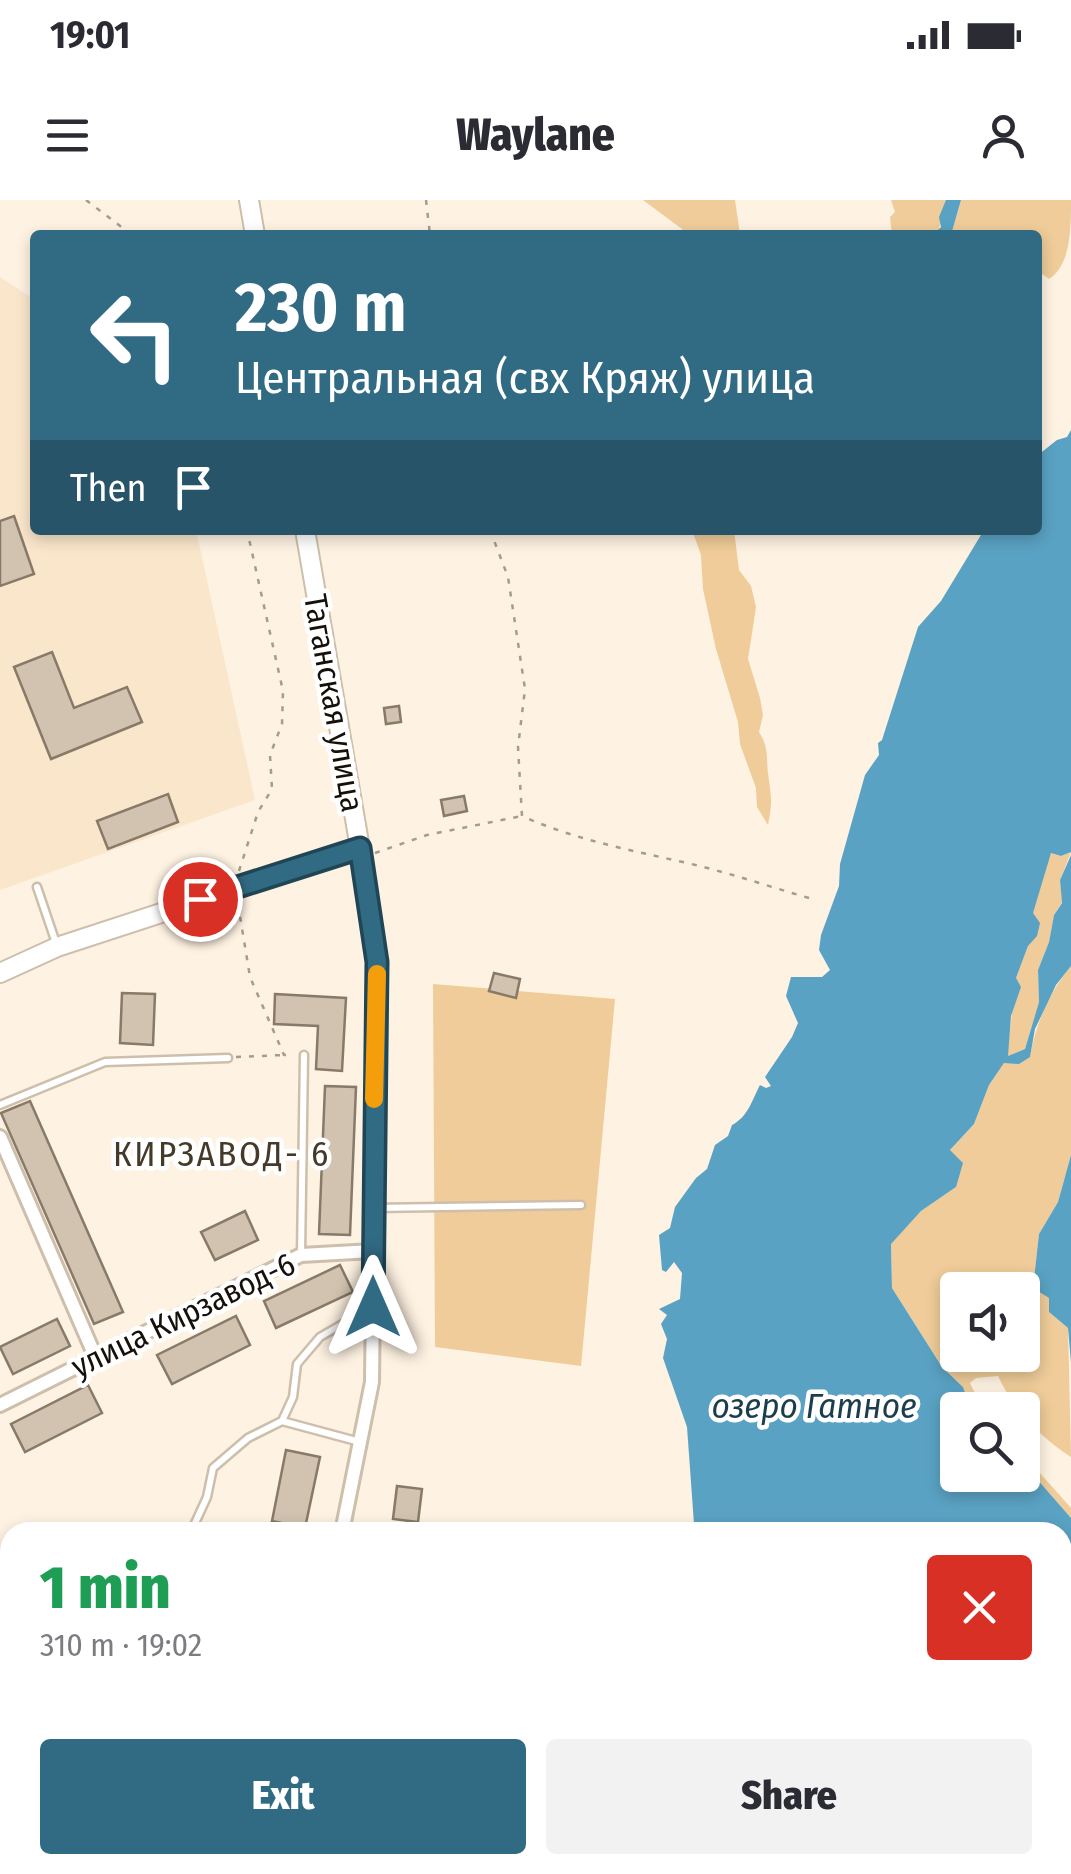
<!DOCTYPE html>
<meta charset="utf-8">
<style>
:root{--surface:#fff;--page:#f2f2f3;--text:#2b2b33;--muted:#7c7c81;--accent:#316a83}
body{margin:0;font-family:"Fira Sans Condensed",sans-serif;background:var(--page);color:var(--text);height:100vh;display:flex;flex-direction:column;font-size:38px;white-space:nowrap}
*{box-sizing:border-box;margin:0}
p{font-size:32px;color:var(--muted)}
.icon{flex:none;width:55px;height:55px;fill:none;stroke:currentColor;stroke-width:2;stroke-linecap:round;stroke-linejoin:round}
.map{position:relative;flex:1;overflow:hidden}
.side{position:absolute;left:0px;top:1322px;width:1072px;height:352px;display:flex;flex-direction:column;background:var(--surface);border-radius:30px 30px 0 0;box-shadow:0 5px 15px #0003}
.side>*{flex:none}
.top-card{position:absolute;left:30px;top:30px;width:1012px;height:305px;border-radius:10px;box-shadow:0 5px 15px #0003;background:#316a83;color:#fff;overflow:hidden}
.buttons{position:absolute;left:940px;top:1072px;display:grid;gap:20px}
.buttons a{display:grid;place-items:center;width:100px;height:100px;border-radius:10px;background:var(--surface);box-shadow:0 5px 15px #0003;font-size:50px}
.pin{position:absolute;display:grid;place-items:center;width:85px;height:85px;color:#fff;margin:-42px;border:5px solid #fff;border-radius:50%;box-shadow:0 2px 10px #0007}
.me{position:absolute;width:110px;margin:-55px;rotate:0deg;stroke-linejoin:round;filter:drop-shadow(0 0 8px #0008)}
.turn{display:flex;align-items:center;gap:35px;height:210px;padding:0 40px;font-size:45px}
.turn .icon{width:130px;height:130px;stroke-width:2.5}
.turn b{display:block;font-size:70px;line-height:85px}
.then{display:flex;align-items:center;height:95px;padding:0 40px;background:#0003;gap:20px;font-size:38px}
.round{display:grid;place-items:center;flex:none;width:105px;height:105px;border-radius:10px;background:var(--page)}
.summary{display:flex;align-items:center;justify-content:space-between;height:170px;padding:0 40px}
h1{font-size:60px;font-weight:800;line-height:75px;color:#1e9e55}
.primary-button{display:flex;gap:20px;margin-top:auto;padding:20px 40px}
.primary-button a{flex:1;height:115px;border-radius:10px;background:var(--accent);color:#fff;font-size:40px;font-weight:800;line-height:115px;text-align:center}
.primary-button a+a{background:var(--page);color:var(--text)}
.status{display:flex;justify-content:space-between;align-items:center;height:70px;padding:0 50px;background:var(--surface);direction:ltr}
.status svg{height:28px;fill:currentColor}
header{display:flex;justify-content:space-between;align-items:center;height:130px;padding:0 40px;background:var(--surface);font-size:45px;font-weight:800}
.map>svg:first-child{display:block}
</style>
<div class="status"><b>19:01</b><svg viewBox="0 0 49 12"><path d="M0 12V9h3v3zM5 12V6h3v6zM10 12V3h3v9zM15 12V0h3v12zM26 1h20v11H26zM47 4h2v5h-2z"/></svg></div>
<header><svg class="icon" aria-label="menu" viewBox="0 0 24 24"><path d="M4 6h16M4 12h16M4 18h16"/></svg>Waylane<svg class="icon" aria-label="person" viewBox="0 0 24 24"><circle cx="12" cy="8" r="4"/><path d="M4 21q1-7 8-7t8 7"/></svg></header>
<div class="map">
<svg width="1071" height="1674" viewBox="0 0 1071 1674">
<rect width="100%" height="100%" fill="#fef2e2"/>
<polygon fill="#fae6cb" points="0,77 35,100 35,330 196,330 255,600 0,690"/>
<g fill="#efcc99" fill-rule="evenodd">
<polygon points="643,0 735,0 740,35 683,35 682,29"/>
<polygon points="891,0 946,0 938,33 892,35 890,17 895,12"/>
<path d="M961 0H1071C1071 28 1071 65 1049 79L1038 71V35H951Z"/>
<path d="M692 330H734L739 370 751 386 756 407 748 459 760 498 763 515 759 532C769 548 766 556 768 573 771 597 773 600 768 625L757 607 756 588 740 544 738 522 716 449 703 389 701 355Z"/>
<polygon points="1071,652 1060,680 1062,702 1054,715 1049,742 1038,770 1039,802 1025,849 1007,857 1016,778 1028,746 1035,699 1051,653 1061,656"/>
<path d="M1071 766V955L1058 1002 1039 1034 1033 1088 1050 1098V1113L1068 1128 1071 1257C1040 1237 1013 1209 998 1176L976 1178 970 1183 983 1210H971L963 1187 942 1167 892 1088 891 1043 921 1011 956 987 950 950 974 924 989 885 1004 863 1030 857C1036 823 1049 793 1071 766ZM958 1090H1022V1155H958Z"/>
<polygon points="433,784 615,799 581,1166 435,1147"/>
<polygon points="1022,1253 1071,1308 1071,1318 1023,1263"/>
<path d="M915 1665H976C963 1674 939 1674 920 1674Z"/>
</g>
<g fill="#5aa2c3">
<polygon points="946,0 961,0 951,35 933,35 941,27 939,17"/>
<path d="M1071 230V652L1061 656 1051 653 1033 713 1040 723 1037 736 1028 746 1016 778 1021 787 1011 816 1008 856 1025 849 1039 802 1038 770 1049 742 1054 715 1062 703 1060 680 1071 655V766L1056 785 1035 829 1030 857 1019 864 1004 863 989 885 974 924 950 950 963 963 956 987 921 1011 891 1044 892 1088 942 1167 963 1187 971 1210H958V1275H1022L1023 1263 1071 1318V1674H960L969 1672 976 1665H1062V1332H703L694 1324 687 1227 663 1158 667 1139 661 1124 667 1115 659 1109 680 1099 682 1073 674 1062 666 1072 662 1070 659 1035 670 1028 675 1007 696 978 707 969 715 945 728 936 732 925C748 917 752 900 760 885L766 888 771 886 765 877 792 837 798 823 786 796 791 777H822L830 770 819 750 821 735 839 686 840 664 865 575 879 555 878 543 882 540 918 427 941 401 984 330H1038V255L1057 240 1067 237Z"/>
<polygon points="1071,955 1071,1163 1068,1128 1049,1112 1049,1098 1033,1088 1039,1034 1058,1002"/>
<polygon points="835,1665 915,1665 920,1674 835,1674"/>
</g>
<g fill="#d1c3af" stroke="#877a68" stroke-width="2.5">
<polygon points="14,316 34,374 0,386 0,321"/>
<polygon points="52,452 74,508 127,487 142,522 51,559 14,467"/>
<polygon points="399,506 401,522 386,524 384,508"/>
<polygon points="168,594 178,622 108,649 97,621"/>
<polygon points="464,596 467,611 444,616 441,600"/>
<polygon points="494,773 520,779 516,798 489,791"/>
<polygon points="122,793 155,794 153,845 120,843"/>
<polygon points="275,794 346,798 342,871 316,869 318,826 274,824"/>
<polygon points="325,886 356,887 350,1035 319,1034"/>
<polygon points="30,901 123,1112 94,1124 1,913"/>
<polygon points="245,1011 258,1040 215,1060 201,1032"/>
<polygon points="340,1065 353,1092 276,1128 264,1101"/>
<polygon points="236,1116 250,1145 172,1184 157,1155"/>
<polygon points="57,1119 70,1146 13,1174 0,1147"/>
<polygon points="88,1185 102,1213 25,1252 11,1224"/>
<polygon points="286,1250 320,1257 305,1328 272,1321"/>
<polygon points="397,1286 422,1289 418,1322 393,1319"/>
<polygon points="1,1423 10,1488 10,1535 0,1537"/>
<polygon points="10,1569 10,1665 28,1665 29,1669 6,1672 0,1628 0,1570"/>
<polygon points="237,1665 256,1665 258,1674 239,1674"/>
</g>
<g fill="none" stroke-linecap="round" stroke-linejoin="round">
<defs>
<g id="service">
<polyline points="37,687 57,746"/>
<polyline points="0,905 105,862 228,858"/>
<polyline points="373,1008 581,1005"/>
<polyline points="301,1054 304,855"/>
<polyline points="282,1221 360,1242"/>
<polyline points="191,1332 207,1297 213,1268 248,1238 282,1221 293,1197 297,1164 320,1137 372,1107"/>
<polyline points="0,1554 10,1552"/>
<polyline points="58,1665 60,1674"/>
<polyline points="303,1665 309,1674"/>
<polyline points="274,1674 275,1665"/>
</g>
<g id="minor">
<polyline points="0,937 95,1156"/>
<polyline points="0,1205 301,1055 373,1051"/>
<polyline points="342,1332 372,1182 377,762 360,648"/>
</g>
<g id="secondary">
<polyline points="249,0 255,35"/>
<polyline points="0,773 57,747 360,648 305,330"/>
</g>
</defs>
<use href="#service" stroke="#cdbfab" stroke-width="11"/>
<use href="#minor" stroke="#cdbfab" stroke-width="18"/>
<use href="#secondary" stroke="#cdbfab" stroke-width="22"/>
<g stroke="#a59c8f" stroke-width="2.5" stroke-dasharray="5 8" stroke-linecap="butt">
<polyline points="86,0 132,35"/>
<polyline points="426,0 430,35"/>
<path d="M490 330 508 377 525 489 518 547 522 616C576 640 630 650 687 663 731 673 773 688 816 700"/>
<polyline points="375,653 427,635 522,616"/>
<polyline points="239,671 258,612 272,589 270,555 282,524 283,491 247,330"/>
<polyline points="238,704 250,777 284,855 292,855"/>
<polyline points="236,857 283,855"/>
</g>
<use href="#service" stroke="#fff" stroke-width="6"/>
<use href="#minor" stroke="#fff" stroke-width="12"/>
<use href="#secondary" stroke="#fff" stroke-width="18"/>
</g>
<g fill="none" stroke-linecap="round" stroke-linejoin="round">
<defs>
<polyline id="route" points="200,699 360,648 377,762 373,1107"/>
</defs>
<use href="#route" stroke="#204555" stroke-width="25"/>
<use href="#route" stroke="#316a83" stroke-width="18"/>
<polyline stroke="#f59e0b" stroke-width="18" points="374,899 377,774"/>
</g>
<g text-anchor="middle" stroke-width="9" stroke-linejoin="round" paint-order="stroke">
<g font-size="32" fill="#151009" stroke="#fff">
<text transform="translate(334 503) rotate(80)" y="11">Таганская улица</text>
<text transform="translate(183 1115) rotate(-26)" y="11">улица Кирзавод-6</text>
</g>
<g font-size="35" letter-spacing="2.5" fill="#453a29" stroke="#fff">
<text x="222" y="966">КИРЗАВОД- 6</text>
</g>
<g font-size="35" font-style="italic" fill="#1c3d4c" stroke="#fff">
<text x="814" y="1218">озеро Гатное</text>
</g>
</g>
</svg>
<div class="buttons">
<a><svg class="icon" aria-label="sound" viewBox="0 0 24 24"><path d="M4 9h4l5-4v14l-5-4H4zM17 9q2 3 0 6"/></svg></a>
<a><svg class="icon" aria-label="search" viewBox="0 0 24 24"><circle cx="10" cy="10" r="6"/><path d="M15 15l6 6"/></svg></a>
</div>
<div class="pin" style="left:200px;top:699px;background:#d93025"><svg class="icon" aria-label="arrive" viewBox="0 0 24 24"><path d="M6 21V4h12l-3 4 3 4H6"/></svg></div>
<svg class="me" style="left:373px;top:1107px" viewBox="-20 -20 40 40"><path d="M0-17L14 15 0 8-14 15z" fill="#316a83" stroke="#fff" stroke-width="4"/></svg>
<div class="top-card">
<div class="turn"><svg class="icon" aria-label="left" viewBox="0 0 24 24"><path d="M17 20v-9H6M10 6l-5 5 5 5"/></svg><div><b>230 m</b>Центральная (свх Кряж) улица</div></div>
<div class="then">Then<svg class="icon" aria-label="arrive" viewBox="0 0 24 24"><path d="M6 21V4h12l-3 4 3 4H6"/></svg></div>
</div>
<section class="side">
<div class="summary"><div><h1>1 min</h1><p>310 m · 19:02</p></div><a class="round" style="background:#d93025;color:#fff"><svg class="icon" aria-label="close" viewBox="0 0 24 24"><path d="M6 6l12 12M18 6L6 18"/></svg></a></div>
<div class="primary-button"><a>Exit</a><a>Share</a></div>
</section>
</div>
